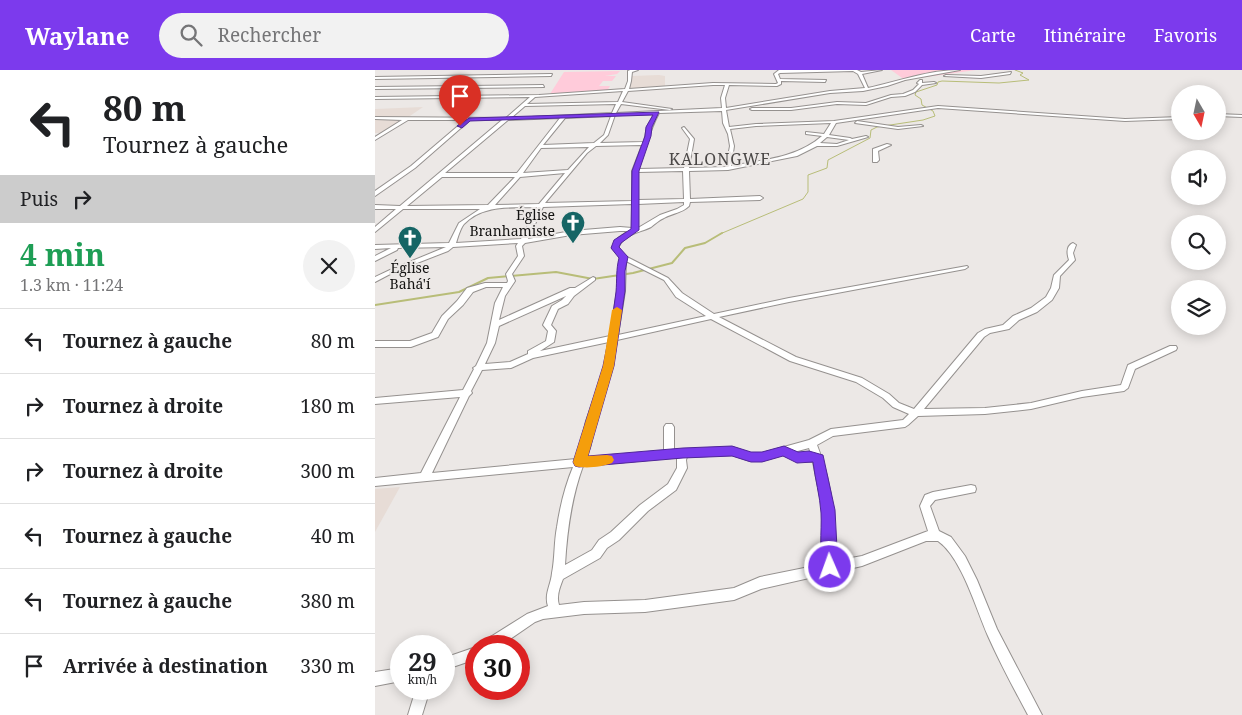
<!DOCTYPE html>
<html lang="fr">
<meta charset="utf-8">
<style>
:root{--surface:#fff;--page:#f2f2f2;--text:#202124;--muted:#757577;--line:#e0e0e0;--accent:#7c3aed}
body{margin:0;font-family:"Noto Serif",serif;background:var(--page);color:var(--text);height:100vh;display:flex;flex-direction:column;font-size:19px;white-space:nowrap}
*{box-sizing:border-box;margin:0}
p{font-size:16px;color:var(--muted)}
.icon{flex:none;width:28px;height:28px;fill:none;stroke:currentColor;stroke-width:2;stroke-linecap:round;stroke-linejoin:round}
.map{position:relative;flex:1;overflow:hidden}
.panel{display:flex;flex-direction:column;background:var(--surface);width:375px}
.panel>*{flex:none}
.hud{background:#fff;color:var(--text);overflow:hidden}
.needle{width:32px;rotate:171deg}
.fabs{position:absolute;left:796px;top:15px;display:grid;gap:10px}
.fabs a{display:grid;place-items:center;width:55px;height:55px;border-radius:50%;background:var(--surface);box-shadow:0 2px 12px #0003;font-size:25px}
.speed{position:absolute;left:15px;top:565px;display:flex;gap:10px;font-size:25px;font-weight:700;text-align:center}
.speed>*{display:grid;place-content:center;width:65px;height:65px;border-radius:50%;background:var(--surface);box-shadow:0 2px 12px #0003;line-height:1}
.speed small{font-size:12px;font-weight:400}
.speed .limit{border:8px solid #d22;background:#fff;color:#111}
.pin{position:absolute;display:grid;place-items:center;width:42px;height:42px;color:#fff;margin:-51px -21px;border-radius:50% 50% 50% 0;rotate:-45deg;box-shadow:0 0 5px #0007}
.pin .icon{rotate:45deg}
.me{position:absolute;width:55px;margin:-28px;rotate:358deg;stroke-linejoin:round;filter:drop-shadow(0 0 4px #0008)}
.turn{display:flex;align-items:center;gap:18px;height:105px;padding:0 20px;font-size:22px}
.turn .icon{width:65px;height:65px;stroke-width:2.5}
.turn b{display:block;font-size:35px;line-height:42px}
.then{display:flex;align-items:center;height:48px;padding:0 20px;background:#0003;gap:10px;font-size:19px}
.round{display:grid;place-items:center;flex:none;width:52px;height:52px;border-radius:26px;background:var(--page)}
.summary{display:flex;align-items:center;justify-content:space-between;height:85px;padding:0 20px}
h1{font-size:30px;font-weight:700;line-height:38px;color:#1e9e55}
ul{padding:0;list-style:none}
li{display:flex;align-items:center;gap:15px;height:65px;padding:0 20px;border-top:1px solid var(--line)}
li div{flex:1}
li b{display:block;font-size:19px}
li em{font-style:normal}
header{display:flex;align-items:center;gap:30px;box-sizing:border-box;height:70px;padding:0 25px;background:var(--accent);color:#fff}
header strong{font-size:24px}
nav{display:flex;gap:28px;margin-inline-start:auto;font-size:18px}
.search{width:350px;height:45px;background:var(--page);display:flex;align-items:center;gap:12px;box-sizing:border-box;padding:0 18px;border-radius:28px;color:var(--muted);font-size:19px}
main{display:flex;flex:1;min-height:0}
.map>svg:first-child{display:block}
</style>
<header>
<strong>Waylane</strong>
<div class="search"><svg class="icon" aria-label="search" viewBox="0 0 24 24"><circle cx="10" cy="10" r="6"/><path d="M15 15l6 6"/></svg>Rechercher</div>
<nav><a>Carte</a><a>Itinéraire</a><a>Favoris</a></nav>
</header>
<main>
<section class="panel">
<div class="hud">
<div class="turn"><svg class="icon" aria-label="left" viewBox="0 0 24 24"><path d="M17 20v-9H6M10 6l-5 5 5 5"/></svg><div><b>80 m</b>Tournez à gauche</div></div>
<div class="then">Puis<svg class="icon" aria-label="right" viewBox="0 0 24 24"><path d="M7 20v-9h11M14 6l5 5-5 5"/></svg></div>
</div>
<div class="summary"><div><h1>4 min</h1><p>1.3 km · 11:24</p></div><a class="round"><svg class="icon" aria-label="close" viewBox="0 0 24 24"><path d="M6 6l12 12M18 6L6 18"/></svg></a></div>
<ul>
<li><svg class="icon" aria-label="left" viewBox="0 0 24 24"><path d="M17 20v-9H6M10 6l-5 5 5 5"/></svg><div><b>Tournez à gauche</b></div><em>80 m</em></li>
<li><svg class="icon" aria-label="right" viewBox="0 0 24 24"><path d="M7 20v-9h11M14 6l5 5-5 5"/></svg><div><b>Tournez à droite</b></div><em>180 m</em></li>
<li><svg class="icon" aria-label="right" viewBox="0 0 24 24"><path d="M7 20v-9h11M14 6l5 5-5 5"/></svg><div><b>Tournez à droite</b></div><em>300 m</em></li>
<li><svg class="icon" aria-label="left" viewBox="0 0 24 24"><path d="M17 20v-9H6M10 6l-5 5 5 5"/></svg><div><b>Tournez à gauche</b></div><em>40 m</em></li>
<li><svg class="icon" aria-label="left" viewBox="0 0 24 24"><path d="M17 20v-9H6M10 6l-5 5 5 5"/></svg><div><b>Tournez à gauche</b></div><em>380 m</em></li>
<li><svg class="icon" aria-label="arrive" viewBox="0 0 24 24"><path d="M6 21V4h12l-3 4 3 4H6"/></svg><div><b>Arrivée à destination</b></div><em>330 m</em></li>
</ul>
</section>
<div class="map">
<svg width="867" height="645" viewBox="0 0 867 645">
<rect width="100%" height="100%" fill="#ece8e6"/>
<g fill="#e7dcd6">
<polygon points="284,5 290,6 290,16 254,19 257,6"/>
<polygon points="48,37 32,48 0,48 0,39"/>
<polygon points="0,49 28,50 8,63 0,63"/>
<polygon points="25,417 0,462 0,419"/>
</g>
<g fill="#ffcbda">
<polygon points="516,0 601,0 530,10"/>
<polygon points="245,1 242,4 230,6 241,6 237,11 228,11 224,16 235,16 232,21 175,24 189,2"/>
</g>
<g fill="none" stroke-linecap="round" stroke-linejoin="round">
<polyline stroke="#b8bd78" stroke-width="1" points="345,164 428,129 433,122 433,105 452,98 453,90 495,68 496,60 502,57 548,50 560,46 558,41 547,35 546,29 540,25 541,22 562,15 563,12 567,11 624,13 654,10 645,5 648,3 640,0"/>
<polyline stroke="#b8bd78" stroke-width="2" points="0,235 84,222 113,208 181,202 218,209 258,203 297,193 310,178 330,173 347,163"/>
<defs>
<g id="minor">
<path d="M255 0H263L257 2 256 11 254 19 338 13 401 14 403 13 399 4 404 0H482L486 2 507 0 487 4 493 18C524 11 554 0 585 0L530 10 512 16 488 21 455 23 351 40 354 57 381 54 459 51 563 36 750 49 805 47V49L750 51 563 38 461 53 454 65 475 68 477 69 491 66 493 67 462 76H442L422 86 353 100 314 101 315 129 385 126 388 128 385 130 315 132 314 136C307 143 298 143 289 148 284 150 280 154 276 157 264 163 249 164 243 178L250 186 293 208 307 223 339 244 414 228 592 196 593 197 590 199 414 232 344 247 421 287 487 308 514 324 524 333 539 339 603 263 610 259 628 255 638 246 656 238 671 227 676 218 679 205 694 190C692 184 691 176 698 173L701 175 698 183 700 190 685 206 684 218 677 230 662 242 644 250 634 259 615 263 609 267 549 339 610 338 656 333 707 321 746 315 753 295 795 276H801L802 278 801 280 760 299 753 318 749 321 707 327 656 339 610 344 543 346 533 355 530 357 458 366 442 375C452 400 458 428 459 456 460 468 458 480 460 491L487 486 553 461 545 436 550 425 558 422 596 415 600 416 601 419 600 422 560 430 555 436 564 461 576 467 590 486 602 510 622 559 667 645H653C639 619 625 593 613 566 601 539 587 488 563 471H551L487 496 386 519 359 530 270 542 209 544 168 549 160 552 125 576H108L109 571 152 544 173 536C169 524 176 515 177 503 180 488 179 472 182 457 185 437 190 416 198 397L0 416V408L46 403 85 327 0 334V328L88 320 99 299 98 298 101 296 112 273 120 233 128 217H111L98 222 88 235 73 249 63 267 36 277H0V271H35L57 263 67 246 82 231 92 218 110 213H132L133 211 131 204 143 186 141 176 143 173 78 177 73 181 19 202 0 212V207L15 200 71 177 23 178 22 180 0 191V186L16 178 0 179V175L74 173 84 153 105 139H28L0 162V157L21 139H0V135L25 136 127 50H95L40 98 0 126V121L36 96 90 50H33L0 70V67L27 50 0 49V47L131 48 155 27 0 29V27L164 25 250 19 253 11V1ZM478 1 483 4 490 18 455 21 351 38 350 28 354 15 402 16 406 14V11L450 12 451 10 405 9 403 4 405 3ZM338 15H350L346 28 347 38 241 43 246 34 295 40 297 39 247 32 253 21ZM248 21 243 32 152 34 160 27ZM241 34 237 43 136 48 150 36ZM347 41 348 53 353 64 355 76 351 97 314 98 319 69 309 57 307 58 315 69 309 98 263 99C270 81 274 61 284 43ZM279 44 272 57 269 72 225 73 233 65 240 45ZM236 46 229 65 219 73 168 75 190 48ZM185 48 142 103H70L133 50ZM456 53 449 64 431 62V64L447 66C422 88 388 90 356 96L359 76 355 59 381 56ZM452 67 474 70 462 74 445 73ZM267 75 257 101V131L170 133 212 83 221 76ZM214 77 193 100 148 103 166 78ZM308 101 309 129 263 130V102ZM190 103 164 134 120 135 145 107ZM67 107H140L113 135 32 136ZM309 132V135L302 139 285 145 263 158V134ZM257 134V158L245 157 196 161 153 169 168 137ZM162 137 146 169 81 173C83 167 85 159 89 154 108 134 137 138 162 137ZM245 161H253L243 168 237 178 245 187 243 201 242 221 235 266 165 281 179 272 181 261 176 255 183 239 193 234 199 226 220 210V208L218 207 200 218H195L124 250 130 226 140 211 137 204 149 186 147 176 150 173 196 165ZM251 191 289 210 301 227 331 246 243 265 250 221ZM191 226 187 230 177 236 168 255 173 261 171 271 153 281V284L135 292 110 294 120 273 124 256ZM336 249 415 291 481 312 508 328 518 337 534 344 528 350 456 359 434 370 387 383H375L357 377 299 380V357L297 354H291L289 357V381L211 388 215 378 221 351 238 296 242 270ZM234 272 230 296 211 351 205 378 201 389 57 403 94 326 97 323 96 321 107 300 136 298 158 288ZM434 378 436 384 419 382ZM357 385 375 391H387L407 385 421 390 438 392 447 437 449 494 385 507 359 518 270 530 209 532 184 535C181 526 185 517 188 509L225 488 232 478 244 470 273 441 301 420 312 398 311 390 312 387ZM293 388H302V398L293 414 265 435 236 462 224 470 217 480 190 495C192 461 196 429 208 396Z"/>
<polygon points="636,2 635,4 606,8 569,6 571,5 606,6"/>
<polygon points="177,4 176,6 0,9 0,7"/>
<polygon points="545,10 547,10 547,13 559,12 561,13 547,15 540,22 530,26 516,27 491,35 462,34 416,40 377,40 375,39 377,38 416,38 462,32 491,33 516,25 528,24 538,20 544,14 542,13"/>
<polygon points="168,15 169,17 0,19 0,17"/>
<polygon points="842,44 867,45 867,47 842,46"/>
<polygon points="482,51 523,57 546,55 548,56 523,59 480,53"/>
<polygon points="512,74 516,75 503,81 504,90 502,92 498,92 498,79"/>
<polygon points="101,577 101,589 69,600 69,588"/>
<polygon points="26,598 26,611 0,616 0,602"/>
<polygon points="41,619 55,619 47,645 33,645"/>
</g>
</defs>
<use href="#minor" stroke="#95918f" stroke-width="2"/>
<use href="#minor" fill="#fff" fill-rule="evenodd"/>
</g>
<path fill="#7c3aed" stroke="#51269a" d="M284 42 277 57 276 66 264 101V160L246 173 244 177 253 187 250 201V221L239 296 213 386 308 378 357 376 376 382H387L409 376 423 382 434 381 448 385 460 440 462 478 460 486 463 497 461 502 455 504 450 502C443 487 447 461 446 443 445 426 440 409 438 392L422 393 408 386 387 392H376L357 386 308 388 204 397 200 396 198 392 228 296C233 271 238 247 241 222 242 210 241 199 244 188L236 178 239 170 256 159 257 101 270 66 271 57 278 45 95 51 87 58 82 56 94 48Z"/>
<path fill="#f59e0b" d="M242 237 247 240 239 296 213 386 232 385 237 386 239 390 237 393C227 397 210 399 200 396L198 392 228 296 237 240Z"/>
<defs>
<symbol id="church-pin" viewBox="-11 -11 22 30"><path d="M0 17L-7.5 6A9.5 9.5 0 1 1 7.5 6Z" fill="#166565" stroke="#ece8e6"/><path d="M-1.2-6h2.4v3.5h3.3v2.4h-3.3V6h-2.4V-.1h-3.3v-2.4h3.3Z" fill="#fff"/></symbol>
</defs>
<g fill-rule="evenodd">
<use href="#church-pin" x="184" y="139" width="28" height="38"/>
<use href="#church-pin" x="21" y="154" width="28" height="38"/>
</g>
<g text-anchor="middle" stroke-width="4" stroke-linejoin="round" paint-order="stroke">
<g font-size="14" fill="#141312" stroke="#ece8e6" text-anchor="end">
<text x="180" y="150">Église<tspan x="180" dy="16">Branhamiste</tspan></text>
<text x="35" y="203" text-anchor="middle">Église<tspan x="35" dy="16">Bahá'í</tspan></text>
</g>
<g font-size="16" letter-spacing="1" fill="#4b4847" stroke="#ece8e6">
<text x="345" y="95">KALONGWE</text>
</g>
</g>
</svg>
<div class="fabs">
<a><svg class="needle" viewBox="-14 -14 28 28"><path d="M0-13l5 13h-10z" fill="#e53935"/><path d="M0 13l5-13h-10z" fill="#757577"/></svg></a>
<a><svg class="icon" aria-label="sound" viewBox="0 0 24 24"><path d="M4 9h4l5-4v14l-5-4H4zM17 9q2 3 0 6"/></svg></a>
<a><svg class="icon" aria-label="search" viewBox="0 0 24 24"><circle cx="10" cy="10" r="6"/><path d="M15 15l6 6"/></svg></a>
<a><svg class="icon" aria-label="layers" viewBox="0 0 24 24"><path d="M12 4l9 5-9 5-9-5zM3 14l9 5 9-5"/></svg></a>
</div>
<div class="speed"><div>29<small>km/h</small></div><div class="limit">30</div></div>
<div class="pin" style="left:85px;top:56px;background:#d93025"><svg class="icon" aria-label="arrive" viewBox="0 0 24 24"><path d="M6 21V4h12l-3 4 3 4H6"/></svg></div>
<svg class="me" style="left:455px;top:497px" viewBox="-20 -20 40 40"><circle r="17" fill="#7c3aed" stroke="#fff" stroke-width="3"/><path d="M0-11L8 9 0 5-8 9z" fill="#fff"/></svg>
</div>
</main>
